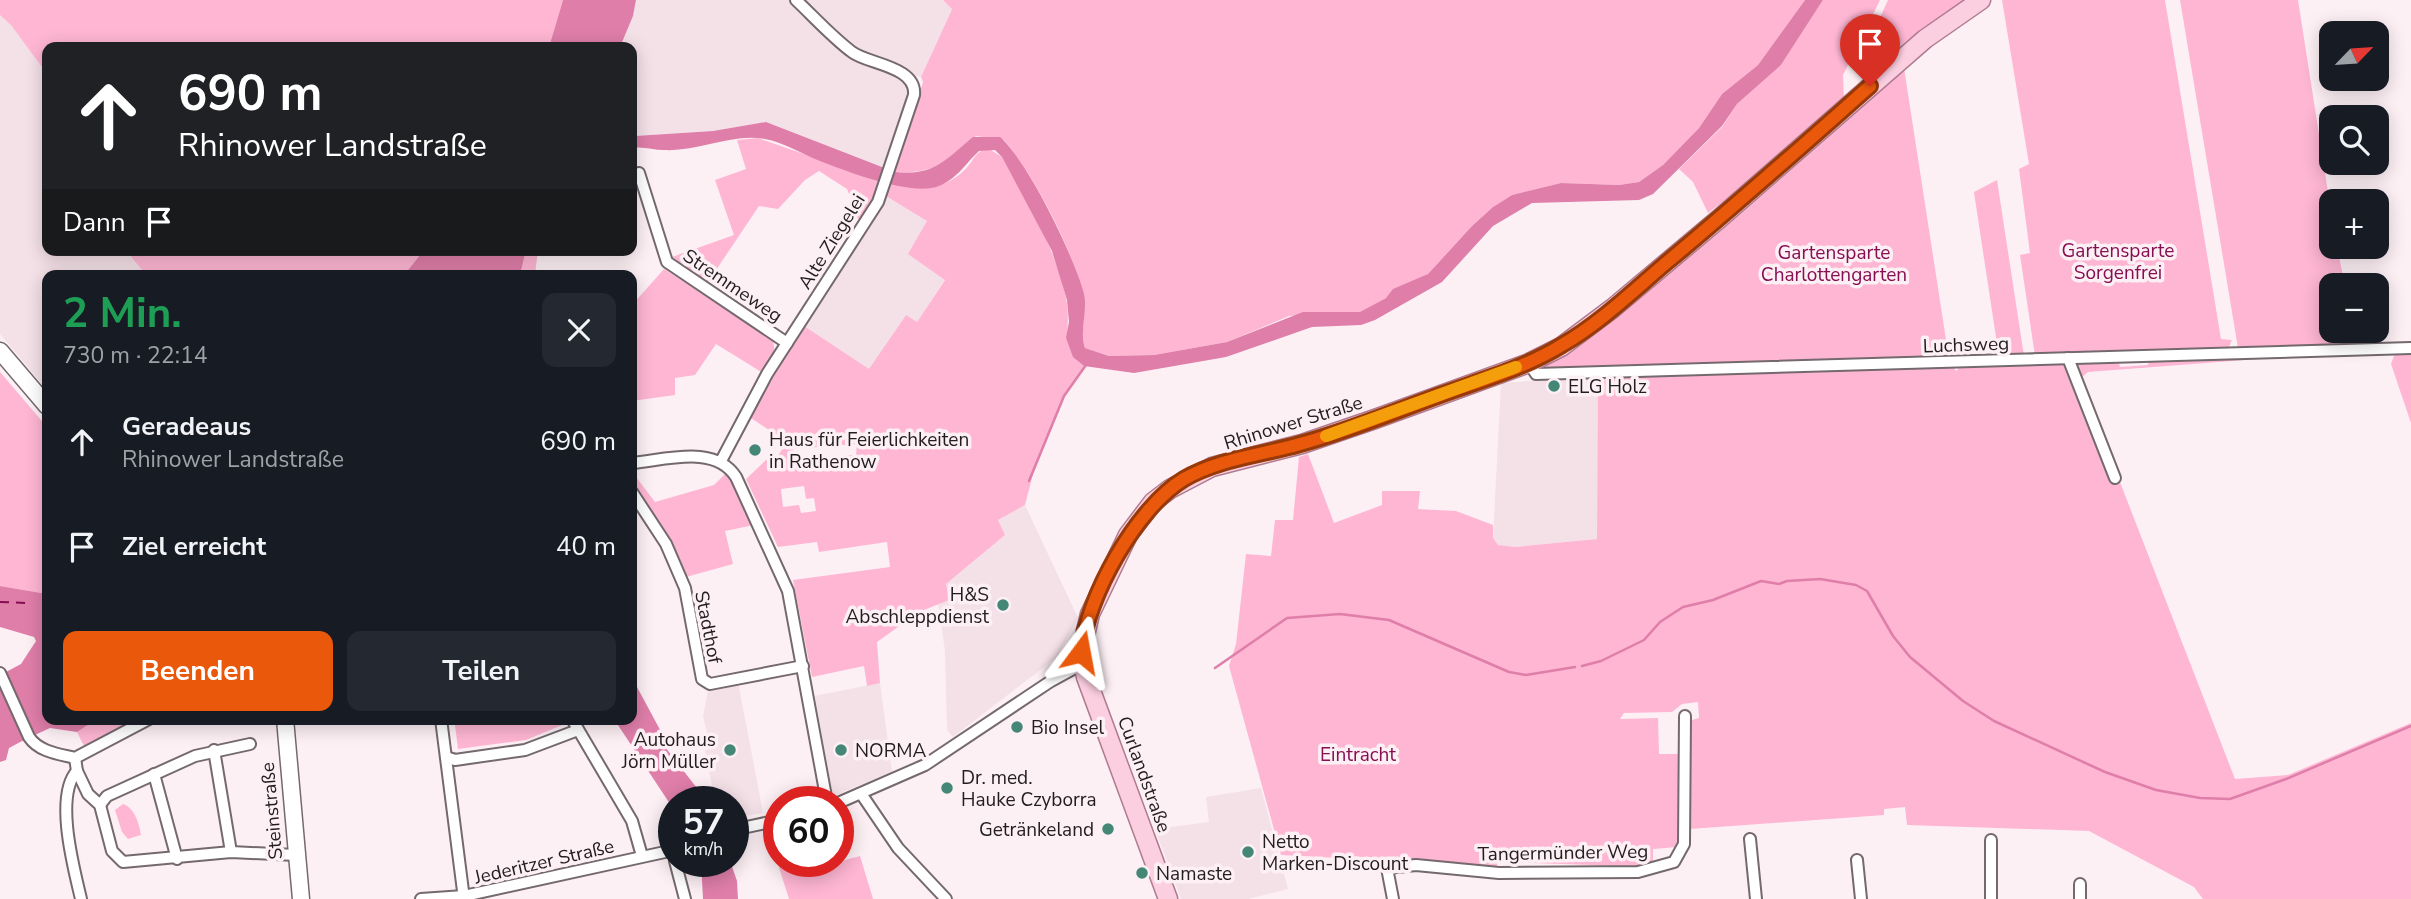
<!DOCTYPE html>
<html lang="de">
<meta charset="utf-8">
<style>
:root{--surface:#171b24;--page:#242831;--text:#f1f3f6;--muted:#9ea1a6;--accent:#ea580c}
body{margin:0;font-family:"Nunito Sans",sans-serif;background:var(--page);color:var(--text);height:100vh;display:flex;flex-direction:column;font-size:26px;white-space:nowrap}
*{box-sizing:border-box;margin:0}
p{font-size:23px;color:var(--muted)}
.icon{flex:none;width:38px;height:38px;fill:none;stroke:currentColor;stroke-width:2;stroke-linecap:round;stroke-linejoin:round}
.map{position:relative;flex:1;overflow:hidden}
.details{position:absolute;left:42px;top:270px;width:595px;height:455px;display:flex;flex-direction:column;background:var(--surface);border-radius:14px;box-shadow:0 4px 18px #0003}
.details>*{flex:none}
.top-card{position:absolute;left:42px;top:42px;width:595px;height:214px;border-radius:14px;box-shadow:0 4px 18px #0003;background:#202124;color:#fff;overflow:hidden}
.needle{width:46px;rotate:65deg}
.fabs{position:absolute;left:2319px;top:21px;display:grid;gap:14px}
.fabs a{display:grid;place-items:center;width:70px;height:70px;border-radius:14px;background:var(--surface);box-shadow:0 4px 18px #0003;font-size:35px}
.speed{position:absolute;left:658px;top:786px;display:flex;gap:14px;font-size:35px;font-weight:700;text-align:center}
.speed>*{display:grid;place-content:center;width:91px;height:91px;border-radius:50%;background:var(--surface);box-shadow:0 4px 18px #0003;line-height:1}
.speed small{font-size:18px;font-weight:400}
.speed .limit{border:10px solid #d22;background:#fff;color:#111}
.pin{position:absolute;display:grid;place-items:center;width:60px;height:60px;color:#fff;margin:-72px -30px;border-radius:50% 50% 50% 0;rotate:-45deg;box-shadow:0 0 7px #0007}
.pin .icon{rotate:45deg}
.me{position:absolute;width:77px;margin:-38px;rotate:13deg;stroke-linejoin:round;filter:drop-shadow(0 0 5px #0008)}
.turn{display:flex;align-items:center;gap:24px;height:147px;padding:0 21px;font-size:32px}
.turn .icon{width:91px;height:91px;stroke-width:2.5}
.turn b{display:block;font-size:49px;line-height:60px}
.then{display:flex;align-items:center;height:66px;padding:0 21px;background:#0003;gap:14px;font-size:26px}
.round{display:grid;place-items:center;flex:none;width:74px;height:74px;border-radius:14px;background:var(--page)}
.headline{display:flex;align-items:center;justify-content:space-between;height:119px;padding:0 21px}
h1{font-size:42px;font-weight:700;line-height:52px;color:#1e9e55}
.action{display:flex;gap:14px;margin-top:auto;padding:14px 21px}
.action a{flex:1;height:80px;border-radius:14px;background:var(--accent);color:#fff;font-size:28px;font-weight:700;line-height:80px;text-align:center}
.action a+a{background:var(--page);color:var(--text)}
ul{padding:0;list-style:none}
li{display:flex;align-items:center;gap:21px;height:105px;padding:0 21px}
li div{flex:1}
li b{display:block;font-size:26px}
li em{font-style:normal}
.map>svg:first-child{display:block}
</style>
<div class="map">
<svg width="2411" height="899" viewBox="0 0 2411 899">
<rect width="100%" height="100%" fill="#fdf0f5"/>
<g fill="#f4e0e7">
<polygon points="636,0 943,0 952,8 921,77 914,76 908,87 909,98 886,168 766,122 713,131 632,136 632,47 620,47 633,16"/>
<polygon points="0,15 11,24 47,74 47,250 139,250 131,258 146,275 47,275 47,390 0,334"/>
<polygon points="886,196 928,221 945,279 917,322 905,316 869,370 804,326"/>
<polygon points="1598,376 1597,539 1515,547 1498,545 1493,538 1501,383"/>
<polygon points="1025,505 1078,618 1057,657 953,737 947,730 945,651 938,602 949,599 946,584 1005,535 998,520"/>
<polygon points="738,682 763,813 733,818 733,802 715,801 705,750 711,749 703,716 709,686"/>
<polygon points="880,683 892,772 833,796 815,696"/>
<polygon points="1261,788 1288,889 1248,899 1181,899 1155,829 1209,822 1206,797"/>
</g>
<g fill="#feb6d3" fill-rule="evenodd">
<polygon points="0,0 563,0 549,47 47,47 47,74 11,25 0,15"/>
<path d="M943 0H1805L1758 65 1722 94 1699 128 1663 165 1639 182 1619 185 1561 183 1512 195 1493 207 1472 226 1428 274 1361 312 1289 316 1227 342 1154 355 1109 356 1085 348C1079 330 1088 312 1083 294 1073 250 1033 173 1004 140L976 136C970 140 965 147 959 152 941 168 919 174 895 172L923 82 921 77 952 9Z"/>
<polygon points="1823,0 1880,0 1843,75 1844,101 1759,174 1708,213 1693,182 1679,169 1722,127 1737,104 1781,65"/>
<polygon points="1888,0 1967,0 1853,92 1878,59 1868,44"/>
<polygon points="2002,0 2165,0 2221,339 2232,340 2228,349 2035,356 2020,255 2030,253 2019,169 2029,164"/>
<polygon points="2180,0 2298,0 2331,211 2331,247 2337,247 2345,285 2331,285 2331,331 2351,331 2353,345 2238,348"/>
<polygon points="1904,68 1949,359 1545,371 1542,365 1820,143 1825,135"/>
<polygon points="758,138 882,181 861,221 850,211 853,204 847,189 819,171 805,180 778,209 759,206 708,282 672,257 734,235 715,180 746,169 737,140"/>
<path d="M989 149 1002 157C1027 202 1055 246 1066 298 1072 325 1059 347 1084 366L1065 396 1033 474 1025 505 998 520 1005 535 946 584 949 600 919 612 877 642 880 683 867 686 864 666 812 677 793 580 890 567 887 542 819 552 817 542 778 547 746 479 766 460 777 457 787 442 748 416 804 326 869 369 906 315 917 322 945 280 908 254 927 221 886 196 891 183C919 190 948 191 969 165 976 156 977 150 989 149ZM857 444 856 455 793 458V449ZM804 486 806 499 814 498 816 511 801 513 799 505 783 507 781 489Z"/>
<polygon points="1997,180 2024,356 1999,357 1975,199 1974,192"/>
<polygon points="139,250 424,250 404,275 146,275 131,257"/>
<polygon points="526,250 538,250 535,275 520,275"/>
<polygon points="664,269 773,339 775,355 763,373 716,344 695,375 675,378 675,395 632,401 632,305"/>
<polygon points="2364,351 2088,372 2082,377 2081,384 2075,361 2118,360 2120,367 2148,365 2149,360"/>
<polygon points="2411,351 2411,423 2391,364 2395,353"/>
<polygon points="2064,361 2118,477 2235,779 2288,775 2411,723 2411,899 2203,899 2194,887 2089,831 1907,825 1905,807 1884,809 1884,815 1690,829 1690,727 1692,720 1699,718 1698,702 1682,704 1672,712 1624,713 1620,719 1658,718 1659,754 1682,754 1678,847 1653,849 1653,867 1497,862 1497,868 1350,856 1339,858 1281,855 1229,666 1236,644 1246,554 1271,556 1275,520 1293,520 1299,457 1308,454 1334,523 1382,505 1382,491 1420,491 1418,509 1456,511 1493,525 1493,538 1498,545 1515,547 1597,539 1598,376 1952,365 1956,371 1961,366"/>
<polygon points="0,372 47,427 46,594 0,586"/>
<polygon points="728,471 754,525 725,531 733,564 686,577 670,541 632,487 633,473 655,502 714,485"/>
<polygon points="97,719 139,719 85,748 77,732"/>
<polygon points="487,719 565,719 567,723 526,740 458,749 455,725"/>
<path d="M123 804C135 808 139 824 141 835L128 839 122 832 115 810Z"/>
<polygon points="779,830 779,861 820,861 823,866 860,856 873,899 789,899 768,833"/>
</g>
<g fill="#df7ea9">
<polygon points="563,0 636,0 633,16 620,47 549,47"/>
<path d="M1805 0H1823L1781 65 1737 104 1722 126 1653 194 1639 200 1532 203 1493 226 1442 282 1375 320 1361 325 1312 327 1226 357 1134 373 1084 366 1073 357 1066 338 1069 322 1067 300 1052 251 1002 157 995 150 979 151C965 164 958 178 939 186 912 197 846 171 820 161 802 154 783 142 765 139 732 133 697 152 664 150 653 150 643 146 632 148V136H635L713 131 766 122 895 172C935 176 945 160 973 137H1000C1028 161 1075 258 1084 294 1088 312 1079 331 1085 348L1109 356 1154 355 1227 342 1303 312H1360L1386 298 1393 289 1428 274 1472 226 1493 207 1512 195 1561 183 1619 185 1639 182 1663 165 1699 128 1722 94 1758 65Z"/>
<polygon points="424,250 526,250 520,275 404,275"/>
<polygon points="0,586 47,594 47,719 97,719 77,732 50,728 35,735 6,672 21,664 36,641 34,637 0,627"/>
<polygon points="632,686 637,687 665,739 662,741 665,747 707,801 674,802 674,810 614,719 632,719"/>
<polygon points="0,687 24,740 9,748 6,760 0,762"/>
<polygon points="701,861 730,861 737,881 738,899 703,899"/>
</g>
<g fill="none" stroke-linecap="round" stroke-linejoin="round">
<g stroke="#df7ea9" stroke-width="2.5">
<polyline points="1029,481 1064,396 1086,365"/>
<polyline points="1582,666 1601,661 1644,640 1660,622 1683,607 1713,600 1761,581 1779,584 1787,581 1820,579 1856,585 1867,591 1893,636 1910,657 1963,701 1994,721 2105,772 2156,790 2200,798 2230,799 2286,779 2411,726"/>
<polyline points="1215,668 1287,618 1340,614 1389,620 1509,672 1526,675 1575,667"/>
</g>
<polyline stroke="#df7ea9" stroke-width="16" points="0,713 47,689"/>
<polyline stroke="#840c51" stroke-width="2" stroke-dasharray="9 7" stroke-linecap="butt" points="0,602 27,603 28,600"/>
<defs>
<g id="street">
<polyline points="639,173 667,262 787,343"/>
<polyline points="2068,358 2115,478"/>
<polyline points="1529,363 1536,374 2411,348"/>
<path d="M721 461 767 374 878 202 914 95C917 66 867 64 852 52 832 37 814 17 796 0"/>
<path d="M632 463C666 460 715 444 736 477L788 591 827 802"/>
<polyline points="632,492 666,544 685,588 702,679 710,684 803,666"/>
<path d="M0 673 29 737C39 752 59 754 75 758L149 719"/>
<polyline points="441,719 464,899"/>
<polyline points="572,719 632,821 642,856"/>
<polyline points="214,750 231,852"/>
<polyline points="446,757 455,760 525,750 578,730"/>
<polyline points="75,758 77,771 88,794 100,805 112,851 123,862 231,852 296,855"/>
<path d="M77 771C54 796 74 869 81 899"/>
<polyline points="154,774 177,859"/>
<polyline points="862,795 898,848 946,899"/>
<polyline points="838,803 925,765 1051,681 1082,664"/>
<polyline points="100,805 107,796 195,756 250,744"/>
<polyline points="733,830 779,820"/>
<polyline points="1750,839 1756,899"/>
<polyline points="1857,860 1861,899"/>
<polyline points="675,861 685,899"/>
<polyline points="421,899 464,896 674,850"/>
<polyline points="1393,899 1387,868 1416,865 1499,873 1638,872 1674,862 1684,844 1685,716"/>
<polyline points="1991,899 1991,840"/>
<polyline points="2080,899 2080,884"/>
</g>
<g id="secondary">
<polyline points="0,351 47,406"/>
<polyline points="285,719 301,899"/>
</g>
<polyline id="primary" points="1168,899 1086,677 1081,652 1090,614 1128,535 1153,502 1170,489 1212,467 1302,444 1375,419 1529,363 1561,347 1613,308 1720,218 1925,39 1981,0"/>
</defs>
<use href="#street" stroke="#74696d" stroke-width="14"/>
<use href="#secondary" stroke="#74696d" stroke-width="19"/>
<use href="#primary" stroke="#ae7b8f" stroke-width="21"/>
<use href="#street" stroke="#fff" stroke-width="10"/>
<use href="#secondary" stroke="#fff" stroke-width="16"/>
<use href="#primary" stroke="#fbcee0" stroke-width="18"/>
</g>
<g fill="none" stroke-linecap="round" stroke-linejoin="round">
<defs>
<path id="route" d="M1081 652C1087 597 1136 508 1184 479 1218 459 1262 455 1300 444 1348 431 1393 412 1440 395 1481 380 1525 368 1562 345 1600 323 1633 291 1666 263 1735 206 1802 146 1870 86"/>
</defs>
<use href="#route" stroke="#983908" stroke-width="18"/>
<use href="#route" stroke="#ea580c" stroke-width="12"/>
<polyline stroke="#f59e0b" stroke-width="12" points="1326,436 1516,367"/>
</g>
<g fill="#458777" stroke="#fdf0f5" stroke-width="2.5">
<circle cx="1554" cy="386" r="7"/>
<circle cx="755" cy="450" r="7"/>
<circle cx="1003" cy="605" r="7"/>
<circle cx="1017" cy="727" r="7"/>
<circle cx="730" cy="750" r="7"/>
<circle cx="841" cy="750" r="7"/>
<circle cx="947" cy="788" r="7"/>
<circle cx="1108" cy="829" r="7"/>
<circle cx="1248" cy="852" r="7"/>
<circle cx="1142" cy="873" r="7"/>
</g>
<g text-anchor="middle" stroke-width="7" stroke-linejoin="round" paint-order="stroke">
<g font-size="19" fill="#221d1f" stroke="#fdf0f5">
<text transform="translate(831 241) rotate(-58)" y="7">Alte Ziegelei</text>
<text transform="translate(733 285) rotate(34)" y="7">Stremmeweg</text>
<text transform="translate(1966 344) rotate(-2)" y="7">Luchsweg</text>
<text transform="translate(1293 422) rotate(-17)" y="7">Rhinower Straße</text>
<text transform="translate(709 627) rotate(79)" y="7">Stadthof</text>
<text transform="translate(1145 774) rotate(70)" y="7">Curlandstraße</text>
<text transform="translate(271 811) rotate(-95)" y="7">Steinstraße</text>
<text transform="translate(1563 852) rotate(-1)" y="7">Tangermünder Weg</text>
<text transform="translate(544 861) rotate(-13)" y="7">Jederitzer Straße</text>
</g>
<g font-size="19" fill="#860f52" stroke="#fdf0f5">
<text x="2118" y="257">Gartensparte<tspan x="2118" dy="22">Sorgenfrei</tspan></text>
<text x="1834" y="259">Gartensparte<tspan x="1834" dy="22">Charlottengarten</tspan></text>
<text x="1358" y="761">Eintracht</text>
</g>
<g font-size="19" fill="#221d1f" stroke="#fdf0f5" text-anchor="start">
<text x="1568" y="393">ELG Holz</text>
<text x="769" y="446">Haus für Feierlichkeiten<tspan x="769" dy="22">in Rathenow</tspan></text>
<text x="989" y="601" text-anchor="end">H&amp;S<tspan x="989" dy="22">Abschleppdienst</tspan></text>
<text x="1031" y="734">Bio Insel</text>
<text x="716" y="746" text-anchor="end">Autohaus<tspan x="716" dy="22">Jörn Müller</tspan></text>
<text x="855" y="757">NORMA</text>
<text x="961" y="784">Dr. med.<tspan x="961" dy="22">Hauke Czyborra</tspan></text>
<text x="1094" y="836" text-anchor="end">Getränkeland</text>
<text x="1262" y="848">Netto<tspan x="1262" dy="22">Marken-Discount</tspan></text>
<text x="1156" y="880">Namaste</text>
</g>
</g>
</svg>
<div class="fabs">
<a><svg class="needle" viewBox="-14 -14 28 28"><path d="M0-13l5 13h-10z" fill="#e53935"/><path d="M0 13l5-13h-10z" fill="#9ea1a6"/></svg></a>
<a><svg class="icon" aria-label="search" viewBox="0 0 24 24"><circle cx="10" cy="10" r="6"/><path d="M15 15l6 6"/></svg></a>
<a>+</a>
<a>−</a>
</div>
<div class="speed"><div>57<small>km/h</small></div><div class="limit">60</div></div>
<div class="pin" style="left:1870px;top:86px;background:#d93025"><svg class="icon" aria-label="arrive" viewBox="0 0 24 24"><path d="M6 21V4h12l-3 4 3 4H6"/></svg></div>
<svg class="me" style="left:1081px;top:652px" viewBox="-20 -20 40 40"><path d="M0-17L14 15 0 8-14 15z" fill="#ea580c" stroke="#fff" stroke-width="4"/></svg>
<div class="top-card">
<div class="turn"><svg class="icon" aria-label="ahead" viewBox="0 0 24 24"><path d="M12 20V5M6 11l6-6 6 6"/></svg><div><b>690 m</b>Rhinower Landstraße</div></div>
<div class="then">Dann<svg class="icon" aria-label="arrive" viewBox="0 0 24 24"><path d="M6 21V4h12l-3 4 3 4H6"/></svg></div>
</div>
<section class="details">
<div class="headline"><div><h1>2 Min.</h1><p>730 m · 22:14</p></div><a class="round"><svg class="icon" aria-label="close" viewBox="0 0 24 24"><path d="M6 6l12 12M18 6L6 18"/></svg></a></div>
<ul>
<li><svg class="icon" aria-label="ahead" viewBox="0 0 24 24"><path d="M12 20V5M6 11l6-6 6 6"/></svg><div><b>Geradeaus</b><p>Rhinower Landstraße</p></div><em>690 m</em></li>
<li><svg class="icon" aria-label="arrive" viewBox="0 0 24 24"><path d="M6 21V4h12l-3 4 3 4H6"/></svg><div><b>Ziel erreicht</b></div><em>40 m</em></li>
</ul>
<div class="action"><a>Beenden</a><a>Teilen</a></div>
</section>
</div>
